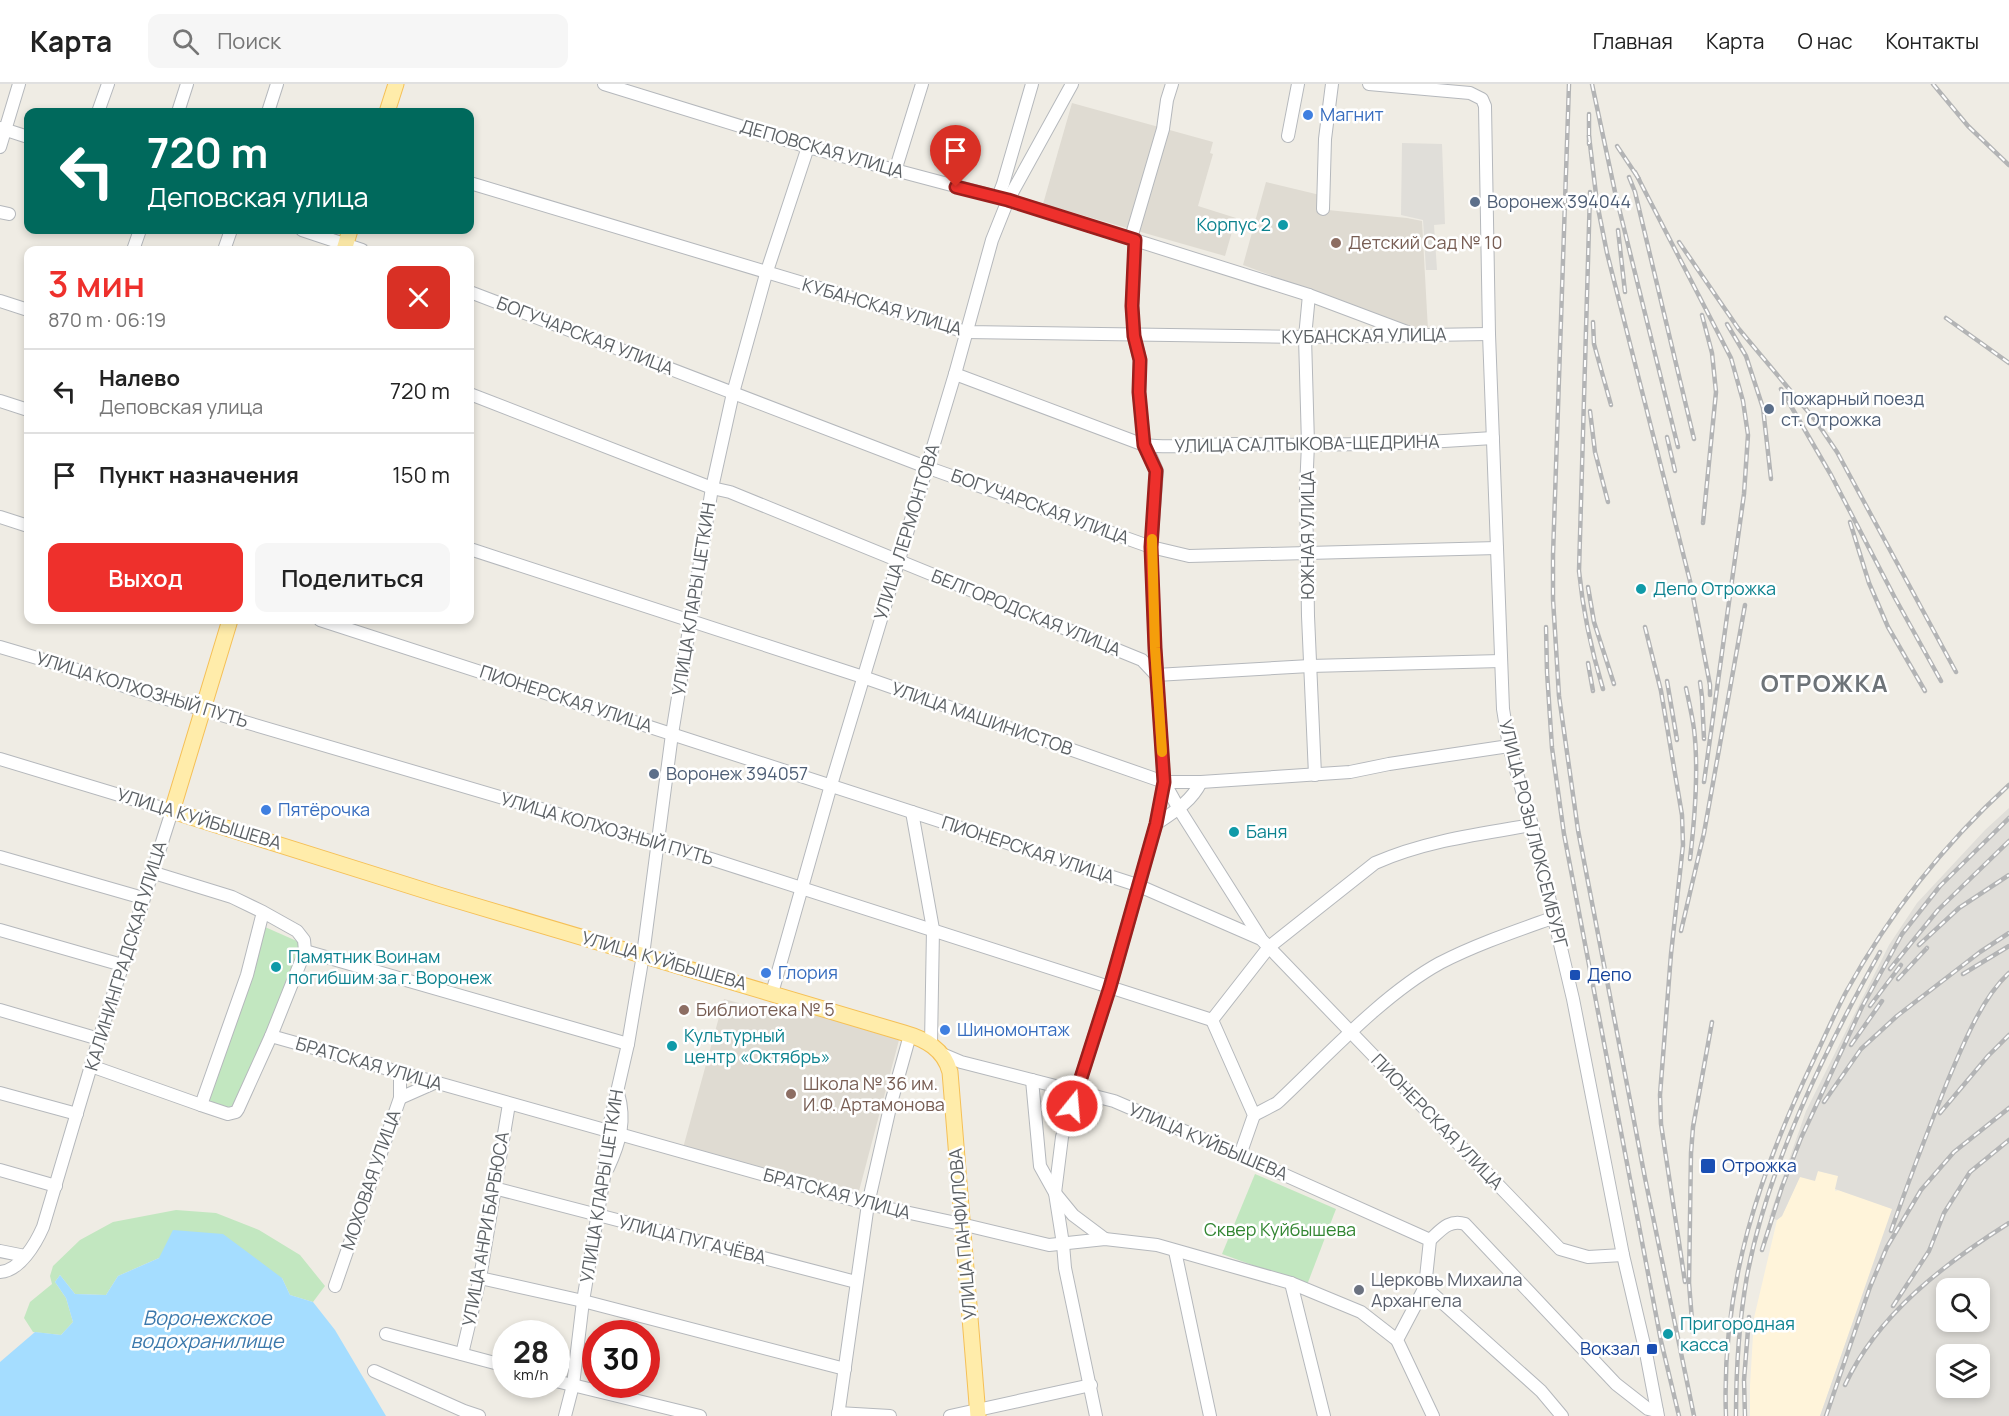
<!DOCTYPE html>
<html lang="ru">
<meta charset="utf-8">
<style>
:root{--surface:#fff;--page:#f6f6f6;--text:#222;--muted:#767676;--line:#e0e0e0;--accent:#ee302c}
body{margin:0;font-family:Manrope,sans-serif;background:var(--page);color:var(--text);height:100vh;display:flex;flex-direction:column;font-size:22px;white-space:nowrap}
*{box-sizing:border-box;margin:0}
p{font-size:20px;color:var(--muted)}
.icon{flex:none;width:33px;height:33px;fill:none;stroke:currentColor;stroke-width:2;stroke-linecap:round;stroke-linejoin:round}
.map{position:relative;flex:1;overflow:hidden}
.sheet{position:absolute;left:24px;top:162px;width:450px;height:378px;display:flex;flex-direction:column;background:var(--surface);border-radius:12px;box-shadow:0 3px 9px #0003}
.sheet>*{flex:none}
.top-card{position:absolute;left:24px;top:24px;width:450px;height:126px;border-radius:12px;box-shadow:0 3px 9px #0003;background:#00695c;color:#fff;overflow:hidden}
.controls{position:absolute;left:1936px;top:1194px;display:grid;gap:12px}
.controls a{display:grid;place-items:center;width:54px;height:54px;border-radius:12px;background:var(--surface);box-shadow:0 3px 9px #0003;font-size:30px}
.speed{position:absolute;left:492px;top:1236px;display:flex;gap:12px;font-size:30px;font-weight:700;text-align:center}
.speed>*{display:grid;place-content:center;width:78px;height:78px;border-radius:50%;background:var(--surface);box-shadow:0 3px 9px #0003;line-height:1}
.speed small{font-size:15px;font-weight:400}
.speed .limit{border:9px solid #d22;background:#fff;color:#111}
.pin{position:absolute;display:grid;place-items:center;width:51px;height:51px;color:#fff;margin:-62px -26px;border-radius:50% 50% 50% 0;rotate:-45deg;box-shadow:0 0 6px #0007}
.pin .icon{rotate:45deg}
.me{position:absolute;width:66px;margin:-33px;rotate:17deg;stroke-linejoin:round;filter:drop-shadow(0 0 4px #0008)}
.turn{display:flex;align-items:center;gap:21px;height:126px;padding:0 24px;font-size:27px}
.turn .icon{width:78px;height:78px;stroke-width:2.5}
.turn b{display:block;font-size:42px;line-height:51px}
.round{display:grid;place-items:center;flex:none;width:63px;height:63px;border-radius:12px;background:var(--page)}
.summary{display:flex;align-items:center;justify-content:space-between;height:102px;padding:0 24px}
h1{font-size:36px;font-weight:600;line-height:45px;color:var(--accent)}
.cta{display:flex;gap:12px;margin-top:auto;padding:12px 24px}
.cta a{flex:1;height:69px;border-radius:12px;background:var(--accent);color:#fff;font-size:24px;font-weight:600;line-height:69px;text-align:center}
.cta a+a{background:var(--page);color:var(--text)}
ul{padding:0;list-style:none}
li{display:flex;align-items:center;gap:18px;height:84px;padding:0 24px;border-top:2px solid var(--line)}
li div{flex:1}
li b{display:block;font-size:22px}
li em{font-style:normal}
header{display:flex;align-items:center;gap:36px;box-sizing:border-box;height:84px;padding:0 30px;background:var(--surface);border-bottom:2px solid var(--line)}
header strong{font-size:28px}
nav{display:flex;gap:33px;margin-inline-start:auto;font-size:21px}
.search{width:420px;height:54px;background:var(--page);display:flex;align-items:center;gap:15px;box-sizing:border-box;padding:0 21px;border-radius:12px;color:var(--muted);font-size:22px}
.map>svg:first-child{display:block}
</style>
<header>
<strong>Карта</strong>
<div class="search"><svg class="icon" aria-label="search" viewBox="0 0 24 24"><circle cx="10" cy="10" r="6"/><path d="M15 15l6 6"/></svg>Поиск</div>
<nav><a>Главная</a><a>Карта</a><a>О нас</a><a>Контакты</a></nav>
</header>
<div class="map">
<svg width="2009" height="1332" viewBox="0 0 2009 1332">
<rect width="100%" height="100%" fill="#efece4"/>
<polygon fill="#fff4da" points="1818,1087 1839,1092 1835,1107 1839,1106 1893,1125 1820,1332 1750,1332 1750,1302 1754,1234 1777,1136 1782,1132 1800,1092"/>
<g fill="#e0ded9" fill-rule="evenodd">
<polygon points="1402,59 1442,60 1445,140 1434,141 1437,186 1426,186 1423,136 1401,131"/>
<path d="M2009 724V1332H1820L1892 1125 1835 1105 1838 1092 1818 1087 1815 1097 1800 1093 1782 1132 1777 1136 1769 1133 1806 1027 1889 861 1917 819 1985 746ZM1947 1204H1980V1238H1947ZM1947 1270H1980V1304H1947Z"/>
</g>
<g fill="#dfdbd2">
<polygon points="1072,19 1213,58 1210,69 1213,70 1198,122 1236,134 1225,172 1043,120"/>
<polygon points="1266,98 1320,111 1318,125 1407,134 1422,137 1428,246 1423,247 1243,181"/>
<polygon points="724,915 776,929 779,920 899,956 859,1107 683,1064"/>
</g>
<g fill="#c2e7c0">
<polygon points="265,843 299,858 301,861 296,883 232,1026 209,1021 207,1015"/>
<polygon points="1255,1090 1336,1125 1307,1201 1222,1170"/>
<polygon points="176,1126 216,1129 259,1146 300,1171 325,1202 313,1218 290,1211 282,1194 159,1174 118,1192 106,1211 75,1210 60,1191 55,1198 66,1214 73,1238 61,1251 33,1248 24,1234 30,1218 52,1200 50,1192 53,1182 80,1156 113,1138"/>
</g>
<polygon fill="#a5ddff" points="173,1146 223,1150 282,1194 290,1211 313,1218 335,1246 386,1332 0,1332 0,1278 35,1248 61,1251 73,1238 66,1214 55,1198 60,1191 75,1210 106,1211 118,1192 159,1174"/>
<g fill="none" stroke-linecap="round" stroke-linejoin="round">
<defs>
<g id="minor">
<polyline points="604,0 808,63 1008,116 1309,211 1410,249"/>
<polyline points="1369,0 1470,9 1482,15 1485,22 1489,250 1503,625 1509,662 1532,741 1573,915 1623,1171 1646,1269 1658,1332"/>
<polyline points="98,28 108,0"/>
<polyline points="178,28 187,0"/>
<polyline points="268,28 277,0"/>
<polyline points="0,44 28,53"/>
<polyline points="1288,52 1298,0"/>
<polyline points="0,63 19,0"/>
<polyline points="895,87 922,0"/>
<polyline points="470,99 966,248 1305,253 1489,250"/>
<polyline points="998,113 1003,100 1032,0"/>
<polyline points="1323,125 1325,55 1332,0"/>
<polyline points="0,128 9,130"/>
<polyline points="302,146 362,166"/>
<polyline points="1131,154 1163,45 1167,16 1172,0"/>
<polyline points="133,166 140,146"/>
<polyline points="224,166 231,146"/>
<polyline points="470,208 926,383 1151,463 1189,472 1497,464"/>
<polyline points="1309,211 1305,253 1308,360 1306,406 1308,532 1315,691"/>
<polyline points="0,217 28,226"/>
<path d="M955 290 1144 361C1175 365 1205 360 1236 360 1321 362 1408 360 1493 354"/>
<polyline points="470,310 712,404 730,408 1142,576 1156,591 1310,582 1501,577"/>
<polyline points="0,317 28,326"/>
<polyline points="0,433 28,442"/>
<polyline points="470,465 863,593 1164,698 1201,698 1350,688 1389,680 1509,662"/>
<polyline points="320,536 1137,801 1261,855 1560,1165 1588,1173 1623,1171"/>
<polyline points="0,563 71,584 136,606 711,775 1212,936"/>
<path d="M0 675 172 727 99 955 43 1143C36 1159 20 1187 0 1188"/>
<polyline points="1164,698 1179,725 1260,853"/>
<polyline points="912,728 933,845 931,960"/>
<path d="M1156 740C1174 728 1191 718 1201 698"/>
<polyline points="0,773 143,814"/>
<polyline points="151,788 232,813 263,828 297,847 304,856 305,867 271,952 238,1025 236,1028 228,1030 201,1021 247,891 263,828"/>
<polyline points="0,846 122,881"/>
<polyline points="305,867 628,960"/>
<polyline points="772,909 831,701 955,290 992,156 1008,116 1072,0"/>
<polyline points="0,926 99,955"/>
<polyline points="271,952 868,1120 961,1140 1049,1161 1105,1155 1157,1161 1291,1199 1361,1228 1397,1256"/>
<polyline points="942,970 961,978 1114,1017 1240,1071 1430,1156 1425,1203 1541,1307 1562,1332"/>
<polyline points="91,982 201,1021"/>
<polyline points="1032,996 1040,1082 1055,1109 1073,1131 1105,1155"/>
<polyline points="0,1009 77,1030"/>
<polyline points="400,1014 434,999"/>
<path d="M1254 1031 1277 1019C1326 973 1382 911 1440 879 1477 860 1516 847 1555 833"/>
<path d="M1240 1071 1254 1031 1212 936 1269 863 1375 779C1425 757 1479 750 1532 741"/>
<path d="M608 1084C620 1058 626 1037 618 1009"/>
<polyline points="0,1086 56,1102"/>
<polyline points="494,1104 856,1198"/>
<path d="M1430 1156C1441 1146 1449 1135 1465 1140L1616 1300 1648 1325 1657 1327"/>
<polyline points="0,1167 25,1172"/>
<polyline points="1175,1167 1210,1332"/>
<polyline points="480,1194 583,1217 845,1285"/>
<polyline points="1291,1199 1324,1332"/>
<polyline points="335,1202 400,1014 400,989"/>
<polyline points="1425,1203 1397,1256 1433,1332"/>
<polyline points="386,1250 506,1282"/>
<polyline points="462,1270 480,1194 509,1020"/>
<polyline points="374,1287 464,1327 479,1332"/>
<polyline points="556,1297 700,1332"/>
<polyline points="838,1329 890,1332"/>
<polyline points="565,1332 573,1301 583,1217 604,1093 608,1047 628,960 643,871 672,650 712,404 733,309 766,190 808,63"/>
<polyline points="838,1332 868,1120 891,1019 910,951"/>
<polyline points="950,1332 1091,1301"/>
<polyline points="1096,1332 1065,1184 1063,1160 1055,1109 1062,1053 1110,903 1156,740 1164,698 1155,564 1151,463 1157,387 1151,373 1144,361 1139,308 1140,276 1134,252 1132,222 1135,156"/>
</g>
<g id="major">
<polyline points="387,28 396,0"/>
<polyline points="344,166 350,146"/>
<path d="M230 536 172 727 439 811 904 949C925 955 944 965 950 988L978 1332"/>
</g>
</defs>
<use href="#minor" stroke="#b5b8bc" stroke-width="14"/>
<use href="#major" stroke="#f5c057" stroke-width="17"/>
<use href="#minor" stroke="#fff" stroke-width="12"/>
<use href="#major" stroke="#ffecaa" stroke-width="15"/>
<defs>
<g id="rail">
<polyline points="1569,0 1553,471 1553,515 1559,612 1578,746 1645,1094 1694,1332"/>
<polyline points="1592,0 1615,108 1678,363"/>
<polyline points="1933,0 1968,42 2009,81"/>
<polyline points="1589,30 1589,60"/>
<polyline points="1589,52 1597,119 1607,169 1690,497 1710,601 1710,611"/>
<polyline points="1617,62 1639,95"/>
<polyline points="1635,88 1731,274 1743,317 1748,351 1744,410 1704,698"/>
<polyline points="1629,93 1635,108 1694,355"/>
<path d="M1590 108 1579 487C1583 528 1591 565 1603 605"/>
<polyline points="1618,146 1625,208"/>
<polyline points="1679,158 1738,244 1816,337 1837,368 1956,588"/>
<polyline points="1702,231 1712,269 1716,308 1703,439"/>
<polyline points="1946,234 2009,279"/>
<polyline points="1593,238 1594,260 1611,321"/>
<polyline points="1727,240 1746,272 1763,324 1771,395"/>
<polyline points="1781,305 1831,391 1895,514 1941,597"/>
<polyline points="1590,327 1595,368 1608,418"/>
<polyline points="1667,353 1675,387"/>
<polyline points="1850,438 1869,499 1888,543 1925,607"/>
<polyline points="1588,503 1594,538 1614,600"/>
<polyline points="1546,543 1547,588 1552,664 1564,750 1661,1257 1679,1332"/>
<polyline points="1645,543 1661,607 1682,731 1683,761 1671,870 1660,1011 1661,1040 1685,1198"/>
<polyline points="1588,579 1593,607"/>
<polyline points="1667,597 1677,656"/>
<polyline points="1700,598 1702,613 1704,655"/>
<path d="M1686 604C1689 618 1692 631 1694 645 1699 687 1695 733 1690 775"/>
<polyline points="1681,847 1704,749 1745,521"/>
<polyline points="1919,861 1959,824 2009,791"/>
<polyline points="1890,885 1938,826 2009,757"/>
<polyline points="1963,890 2009,862"/>
<polyline points="1898,895 1927,864"/>
<polyline points="1870,922 1901,881"/>
<polyline points="1851,961 1882,917"/>
<polyline points="1824,1018 1861,965 1897,932 1980,868 2009,849"/>
<polyline points="1940,1029 1988,972 2009,951"/>
<path d="M1891 1147C1909 1096 1928 1046 1948 996 1963 961 1981 915 2009 889"/>
<polyline points="1762,1166 1782,1103 1801,1054 1862,923 1902,850 1940,802 2009,734"/>
<polyline points="1893,1222 1929,1167 1944,1129 1970,1088 2009,1056"/>
<polyline points="1693,1249 1689,1199 1691,1069 1693,1043 1712,938"/>
<path d="M1845 1301C1878 1230 1944 1180 2009 1139"/>
<path d="M1726 1332C1721 1202 1759 1089 1815 973 1825 952 1835 929 1846 908 1890 829 1942 762 2009 701"/>
<path d="M1736 1332C1736 1285 1739 1238 1747 1192 1768 1081 1825 966 1880 868"/>
<polyline points="1745,1332 1744,1296 1749,1233"/>
<polyline points="1826,1332 1870,1203 1887,1163 1921,1106 1954,1068 2009,1024"/>
</g>
</defs>
<use href="#rail" stroke="#b3b4b5" stroke-width="4.5"/>
<use href="#rail" stroke="#fff" stroke-width="2" stroke-dasharray="7" stroke-linecap="butt"/>
</g>
<g fill="none" stroke-linecap="round" stroke-linejoin="round">
<defs>
<polyline id="route" points="956,103 1008,116 1135,156 1132,222 1134,252 1140,276 1139,308 1144,361 1156,387 1151,463 1155,564 1164,698 1156,740 1110,903 1072,1022"/>
</defs>
<use href="#route" stroke="#9b1f1d" stroke-width="15"/>
<use href="#route" stroke="#ee302c" stroke-width="10"/>
<polyline stroke="#f59e0b" stroke-width="10" points="1152,455 1155,564 1162,668"/>
</g>
<g fill="#3f7fe0" stroke="#fff" stroke-width="2">
<circle cx="1308" cy="31" r="6"/>
<circle cx="266" cy="726" r="6"/>
<circle cx="766" cy="889" r="6"/>
<circle cx="945" cy="946" r="6"/>
</g>
<g fill="#5c6f8a" stroke="#fff" stroke-width="2">
<circle cx="1475" cy="118" r="6"/>
<circle cx="1769" cy="325" r="6"/>
<circle cx="654" cy="690" r="6"/>
</g>
<g fill="#0f9aa8" stroke="#fff" stroke-width="2">
<circle cx="1283" cy="141" r="6"/>
<circle cx="1641" cy="505" r="6"/>
<circle cx="1234" cy="748" r="6"/>
<circle cx="276" cy="883" r="6"/>
<circle cx="672" cy="962" r="6"/>
<circle cx="1668" cy="1250" r="6"/>
</g>
<g fill="#8d6e63" stroke="#fff" stroke-width="2">
<circle cx="1336" cy="159" r="6"/>
<circle cx="684" cy="926" r="6"/>
<circle cx="791" cy="1010" r="6"/>
</g>
<g fill="#1a4fb4" stroke="#fff" stroke-width="2">
<rect x="1569" y="885" width="12" height="12" rx="3"/>
<rect x="1700" y="1074" width="16" height="16" rx="3"/>
<rect x="1646" y="1259" width="12" height="12" rx="3"/>
</g>
<circle fill="#6b7280" stroke="#fff" stroke-width="2" cx="1359" cy="1206" r="6"/>
<g text-anchor="middle" stroke-width="5" stroke-linejoin="round" paint-order="stroke">
<g font-size="18" fill="#366cbe" stroke="#fff" text-anchor="start">
<text x="1320" y="37">Магнит</text>
<text x="278" y="732">Пятёрочка</text>
<text x="778" y="895">Глория</text>
<text x="957" y="952">Шиномонтаж</text>
</g>
<g font-size="18" fill="#5c6165" stroke="#fff">
<text transform="translate(822 65) rotate(16)" y="6">ДЕПОВСКАЯ УЛИЦА</text>
<text transform="translate(882 223) rotate(16)" y="6">КУБАНСКАЯ УЛИЦА</text>
<text transform="translate(585 252) rotate(21)" y="6">БОГУЧАРСКАЯ УЛИЦА</text>
<text transform="translate(1364 252) rotate(-1)" y="6">КУБАНСКАЯ УЛИЦА</text>
<text transform="translate(1307 360) rotate(-1)" y="6">УЛИЦА САЛТЫКОВА-ЩЕДРИНА</text>
<text transform="translate(1040 423) rotate(20)" y="6">БОГУЧАРСКАЯ УЛИЦА</text>
<text transform="translate(907 448) rotate(-73)" y="6">УЛИЦА ЛЕРМОНТОВА</text>
<text transform="translate(1308 451) rotate(-90)" y="6">ЮЖНАЯ УЛИЦА</text>
<text transform="translate(694 515) rotate(-81)" y="6">УЛИЦА КЛАРЫ ЦЕТКИН</text>
<text transform="translate(1026 529) rotate(22)" y="6">БЕЛГОРОДСКАЯ УЛИЦА</text>
<text transform="translate(142 606) rotate(17)" y="6">УЛИЦА КОЛХОЗНЫЙ ПУТЬ</text>
<text transform="translate(566 615) rotate(18)" y="6">ПИОНЕРСКАЯ УЛИЦА</text>
<text transform="translate(982 635) rotate(19)" y="6">УЛИЦА МАШИНИСТОВ</text>
<text transform="translate(199 735) rotate(17)" y="6">УЛИЦА КУЙБЫШЕВА</text>
<text transform="translate(607 745) rotate(16)" y="6">УЛИЦА КОЛХОЗНЫЙ ПУТЬ</text>
<text transform="translate(1533 750) rotate(76)" y="6">УЛИЦА РОЗЫ ЛЮКСЕМБУРГ</text>
<text transform="translate(1028 766) rotate(18)" y="6">ПИОНЕРСКАЯ УЛИЦА</text>
<text transform="translate(126 872) rotate(-73)" y="6">КАЛИНИНГРАДСКАЯ УЛИЦА</text>
<text transform="translate(664 877) rotate(16)" y="6">УЛИЦА КУЙБЫШЕВА</text>
<text transform="translate(369 980) rotate(16)" y="6">БРАТСКАЯ УЛИЦА</text>
<text transform="translate(1437 1038) rotate(46)" y="6">ПИОНЕРСКАЯ УЛИЦА</text>
<text transform="translate(1208 1058) rotate(23)" y="6">УЛИЦА КУЙБЫШЕВА</text>
<text transform="translate(371 1096) rotate(-71)" y="6">МОХОВАЯ УЛИЦА</text>
<text transform="translate(602 1102) rotate(-81)" y="6">УЛИЦА КЛАРЫ ЦЕТКИН</text>
<text transform="translate(837 1110) rotate(15)" y="6">БРАТСКАЯ УЛИЦА</text>
<text transform="translate(486 1145) rotate(-80)" y="6">УЛИЦА АНРИ БАРБЮСА</text>
<text transform="translate(963 1150) rotate(-95)" y="6">УЛИЦА ПАНФИЛОВА</text>
<text transform="translate(692 1156) rotate(14)" y="6">УЛИЦА ПУГАЧЁВА</text>
</g>
<g font-size="18" fill="#4e5e75" stroke="#fff" text-anchor="start">
<text x="1487" y="124">Воронеж 394044</text>
<text x="1781" y="321">Пожарный поезд<tspan x="1781" dy="21">ст. Отрожка</tspan></text>
<text x="666" y="696">Воронеж 394057</text>
</g>
<g font-size="18" fill="#0d838f" stroke="#fff" text-anchor="start">
<text x="1271" y="147" text-anchor="end">Корпус 2</text>
<text x="1653" y="511">Депо Отрожка</text>
<text x="1246" y="754">Баня</text>
<text x="288" y="879">Памятник Воинам<tspan x="288" dy="21">погибшим за г. Воронеж</tspan></text>
<text x="684" y="958">Культурный<tspan x="684" dy="21">центр «Октябрь»</tspan></text>
<text x="1680" y="1246">Пригородная<tspan x="1680" dy="21">касса</tspan></text>
</g>
<g font-size="18" fill="#785e54" stroke="#fff" text-anchor="start">
<text x="1348" y="165">Детский Сад № 10</text>
<text x="696" y="932">Библиотека № 5</text>
<text x="803" y="1006">Школа № 36 им.<tspan x="803" dy="21">И.Ф. Артамонова</tspan></text>
</g>
<g font-size="18" fill="#164399" stroke="#fff" text-anchor="start">
<text x="1587" y="897">Депо</text>
<text x="1722" y="1088">Отрожка</text>
<text x="1640" y="1271" text-anchor="end">Вокзал</text>
</g>
<g font-size="18" fill="#338632" stroke="#fff">
<text x="1280" y="1152">Сквер Куйбышева</text>
</g>
<g font-size="18" fill="#5b616d" stroke="#fff" text-anchor="start">
<text x="1371" y="1202">Церковь Михаила<tspan x="1371" dy="21">Архангела</tspan></text>
</g>
<g font-size="20" font-style="italic" fill="#3c79ac" stroke="#fff">
<text x="207" y="1241">Воронежское<tspan x="207" dy="23">водохранилище</tspan></text>
</g>
<g font-size="24" font-weight="bold" letter-spacing="1.5" fill="#6d7378" stroke="#fff">
<text x="1825" y="608">ОТРОЖКА</text>
</g>
</g>
</svg>
<div class="controls">
<a><svg class="icon" aria-label="search" viewBox="0 0 24 24"><circle cx="10" cy="10" r="6"/><path d="M15 15l6 6"/></svg></a>
<a><svg class="icon" aria-label="layers" viewBox="0 0 24 24"><path d="M12 4l9 5-9 5-9-5zM3 14l9 5 9-5"/></svg></a>
</div>
<div class="speed"><div>28<small>km/h</small></div><div class="limit">30</div></div>
<div class="pin" style="left:956px;top:103px;background:#d93025"><svg class="icon" aria-label="arrive" viewBox="0 0 24 24"><path d="M6 21V4h12l-3 4 3 4H6"/></svg></div>
<svg class="me" style="left:1072px;top:1022px" viewBox="-20 -20 40 40"><circle r="17" fill="#ee302c" stroke="#fff" stroke-width="3"/><path d="M0-11L8 9 0 5-8 9z" fill="#fff"/></svg>
<div class="top-card">
<div class="turn"><svg class="icon" aria-label="left" viewBox="0 0 24 24"><path d="M17 20v-9H6M10 6l-5 5 5 5"/></svg><div><b>720 m</b>Деповская улица</div></div>
</div>
<section class="sheet">
<div class="summary"><div><h1>3 мин</h1><p>870 m · 06:19</p></div><a class="round" style="background:#d93025;color:#fff"><svg class="icon" aria-label="close" viewBox="0 0 24 24"><path d="M6 6l12 12M18 6L6 18"/></svg></a></div>
<ul>
<li><svg class="icon" aria-label="left" viewBox="0 0 24 24"><path d="M17 20v-9H6M10 6l-5 5 5 5"/></svg><div><b>Налево</b><p>Деповская улица</p></div><em>720 m</em></li>
<li><svg class="icon" aria-label="arrive" viewBox="0 0 24 24"><path d="M6 21V4h12l-3 4 3 4H6"/></svg><div><b>Пункт назначения</b></div><em>150 m</em></li>
</ul>
<div class="cta"><a>Выход</a><a>Поделиться</a></div>
</section>
</div>
